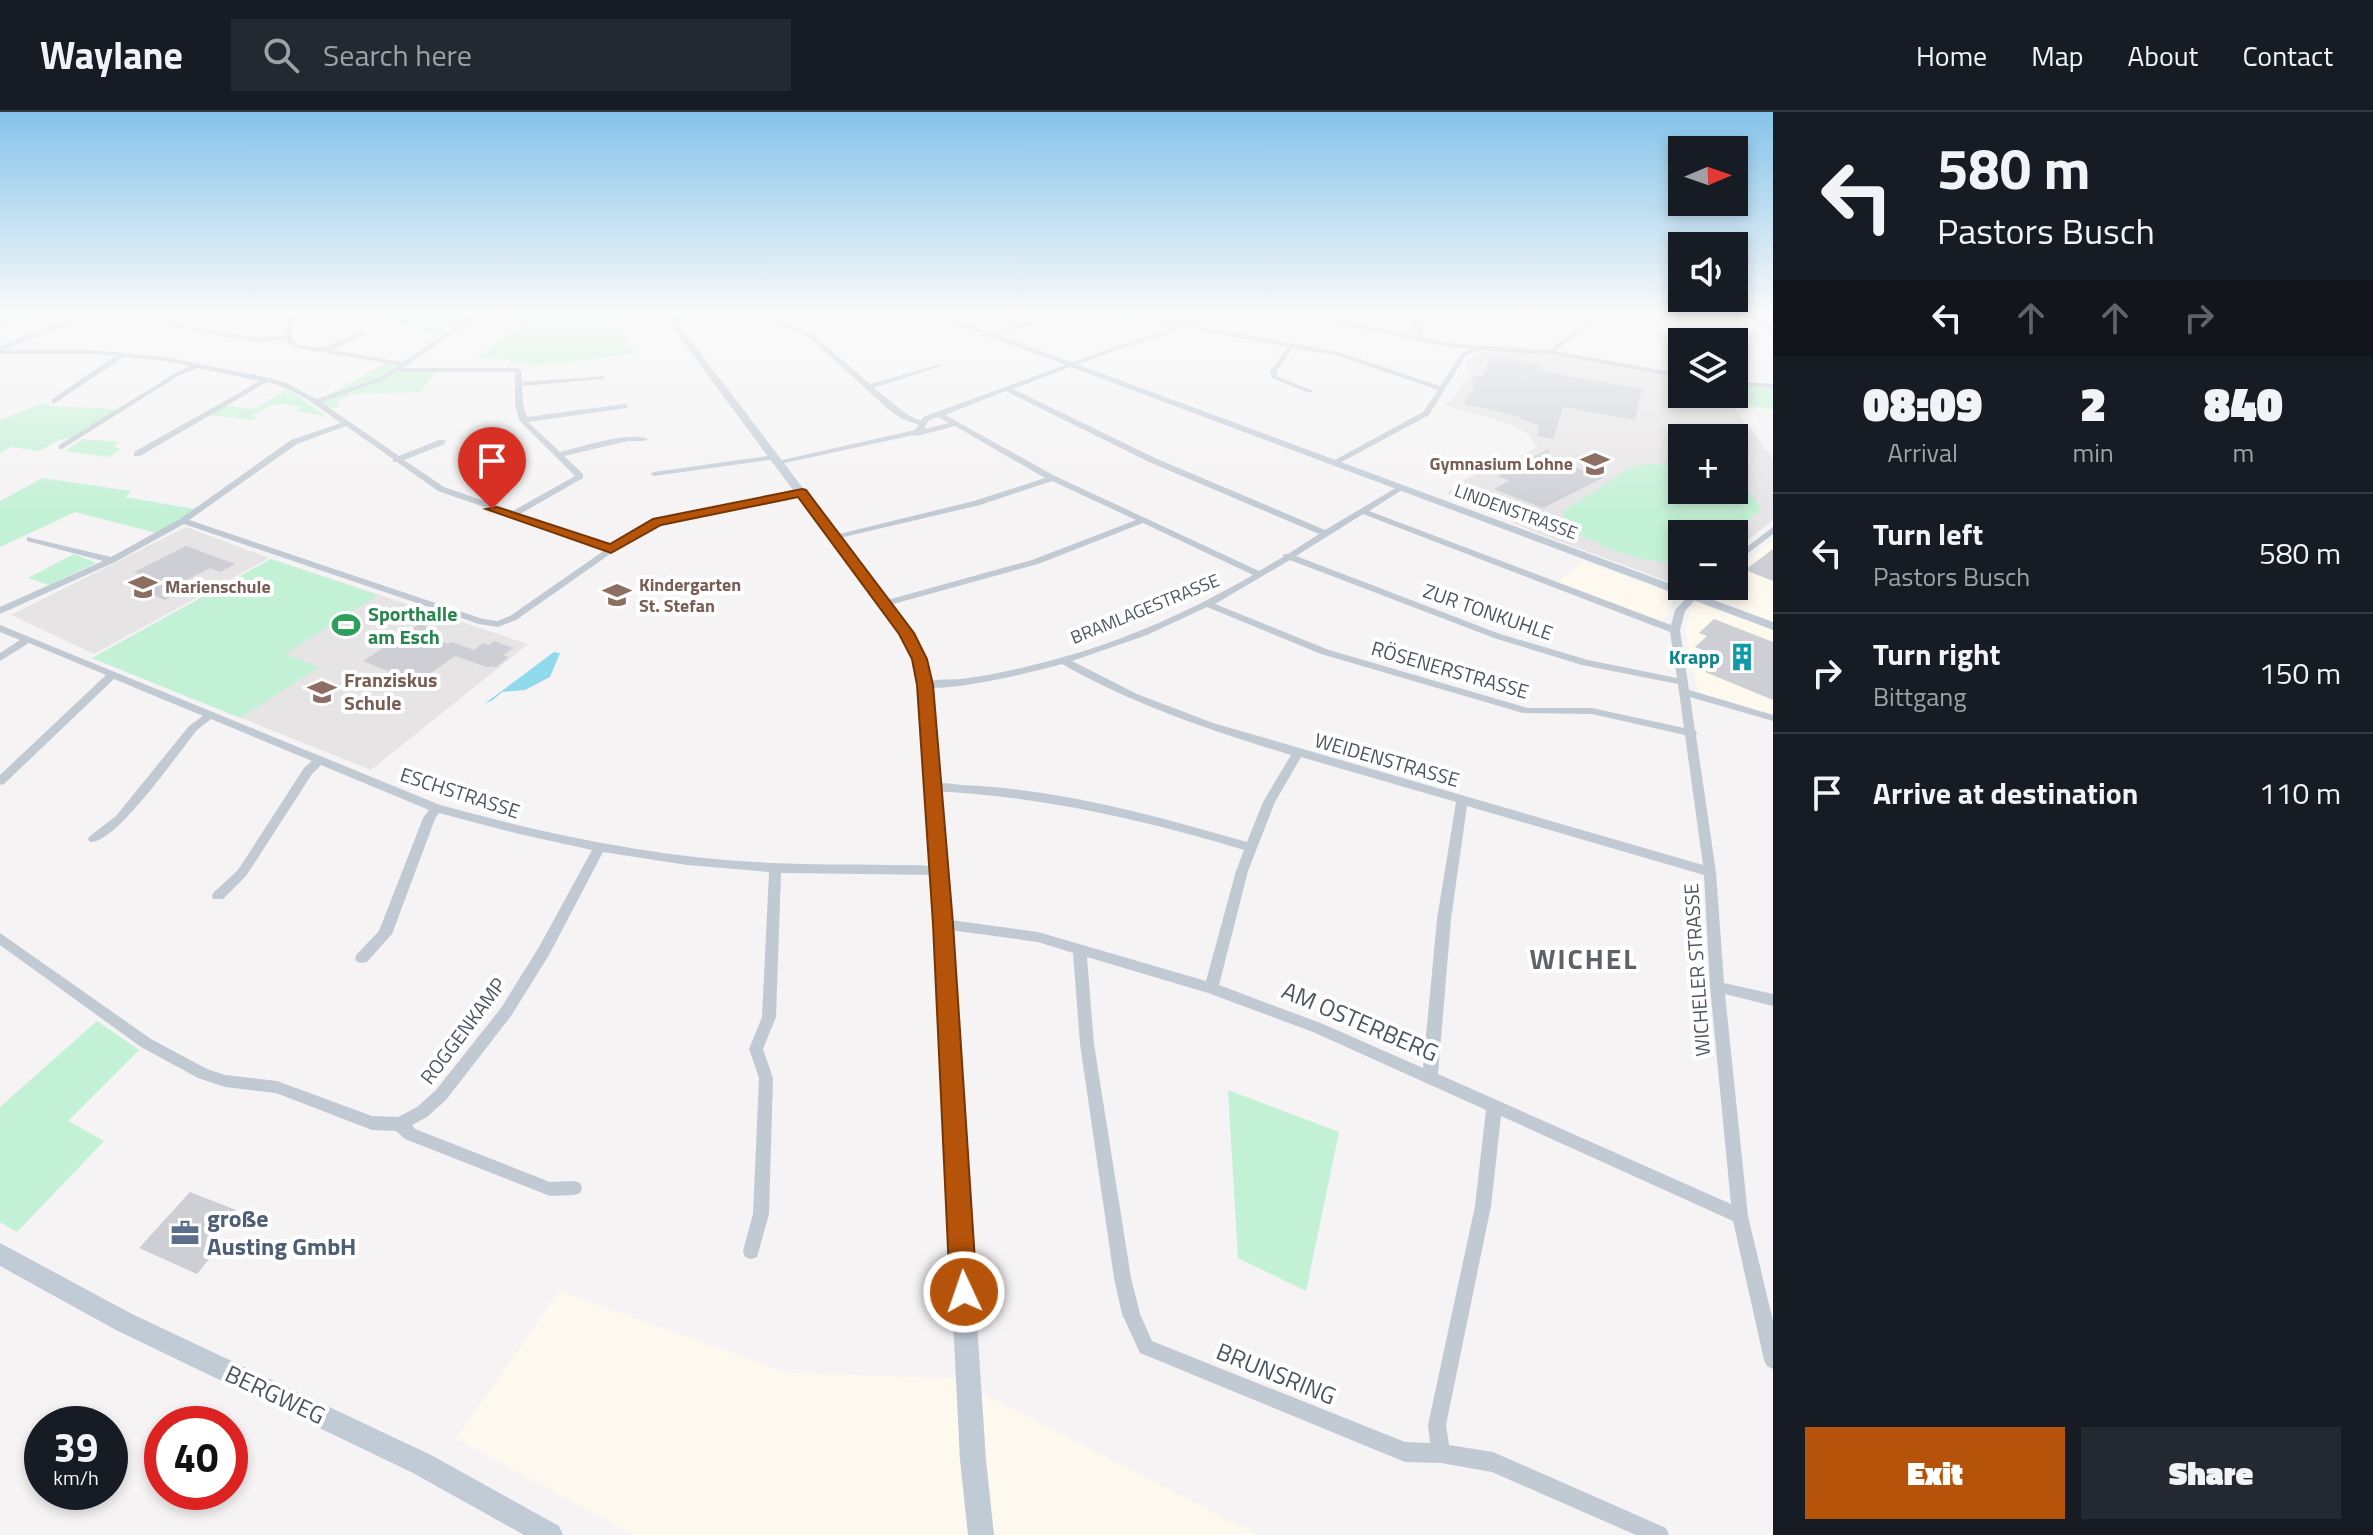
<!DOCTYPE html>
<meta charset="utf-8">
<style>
:root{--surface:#171b24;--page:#242831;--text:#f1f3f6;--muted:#9ea1a6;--line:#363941;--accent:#b45309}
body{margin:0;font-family:"Titillium Web",sans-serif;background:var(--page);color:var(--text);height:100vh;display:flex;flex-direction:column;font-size:30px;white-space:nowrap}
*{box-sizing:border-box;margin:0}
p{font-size:26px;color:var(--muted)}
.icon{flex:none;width:44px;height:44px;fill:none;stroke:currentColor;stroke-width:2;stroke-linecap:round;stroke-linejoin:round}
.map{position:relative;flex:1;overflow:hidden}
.drawer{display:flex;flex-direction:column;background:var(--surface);width:600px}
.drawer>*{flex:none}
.top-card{background:#171b24;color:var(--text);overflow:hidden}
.needle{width:52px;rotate:88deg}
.controls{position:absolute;left:1668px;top:24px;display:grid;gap:16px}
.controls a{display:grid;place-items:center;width:80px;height:80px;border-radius:0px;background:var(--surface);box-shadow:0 4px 12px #0003;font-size:40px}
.speed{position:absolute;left:24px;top:1294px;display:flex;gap:16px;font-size:40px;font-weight:700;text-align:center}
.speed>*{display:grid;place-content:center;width:104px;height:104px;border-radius:50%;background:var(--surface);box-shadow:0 4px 12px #0003;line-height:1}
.speed small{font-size:20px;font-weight:400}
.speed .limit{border:12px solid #d22;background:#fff;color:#111}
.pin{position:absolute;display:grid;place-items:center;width:68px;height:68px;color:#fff;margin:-82px -34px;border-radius:50% 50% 50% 0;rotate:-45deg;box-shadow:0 0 8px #0007}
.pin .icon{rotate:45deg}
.me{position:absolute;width:88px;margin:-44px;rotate:357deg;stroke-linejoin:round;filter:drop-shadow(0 0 6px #0008)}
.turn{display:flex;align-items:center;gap:28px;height:168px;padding:0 32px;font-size:36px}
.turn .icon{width:104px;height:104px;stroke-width:2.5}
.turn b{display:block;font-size:56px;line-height:68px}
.lanes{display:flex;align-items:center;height:76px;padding:0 32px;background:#0003;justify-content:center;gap:40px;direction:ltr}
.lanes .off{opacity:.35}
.eta{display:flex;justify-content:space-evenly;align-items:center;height:136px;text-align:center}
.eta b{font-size:48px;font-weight:800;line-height:56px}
.action{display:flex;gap:16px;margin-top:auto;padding:16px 32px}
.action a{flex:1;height:92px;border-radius:0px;background:var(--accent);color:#fff;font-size:32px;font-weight:800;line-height:92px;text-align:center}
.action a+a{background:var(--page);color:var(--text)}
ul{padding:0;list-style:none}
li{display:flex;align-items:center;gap:24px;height:120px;padding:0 32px;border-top:2px solid var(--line)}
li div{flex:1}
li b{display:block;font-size:30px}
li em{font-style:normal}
header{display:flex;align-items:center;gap:48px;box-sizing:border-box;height:112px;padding:0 40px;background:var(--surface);border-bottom:2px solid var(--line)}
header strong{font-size:38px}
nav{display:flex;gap:44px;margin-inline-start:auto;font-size:28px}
.search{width:560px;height:72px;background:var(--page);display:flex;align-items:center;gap:20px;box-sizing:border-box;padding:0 28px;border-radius:0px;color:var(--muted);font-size:30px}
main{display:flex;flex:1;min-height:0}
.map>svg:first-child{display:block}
</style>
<header>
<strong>Waylane</strong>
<div class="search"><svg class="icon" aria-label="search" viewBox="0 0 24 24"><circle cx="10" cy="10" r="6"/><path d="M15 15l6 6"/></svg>Search here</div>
<nav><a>Home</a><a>Map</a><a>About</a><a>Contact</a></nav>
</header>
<main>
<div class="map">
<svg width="1773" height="1423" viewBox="0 0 1773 1423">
<rect width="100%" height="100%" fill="#f5f3f3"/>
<g fill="#fdf9ef">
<polygon points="1773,427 1773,602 1698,580 1685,518 1691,497 1718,474 1734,474 1734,460"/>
<polygon points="1583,449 1670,481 1674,485 1663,511 1556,471"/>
<polygon points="559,1179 789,1261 952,1266 1258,1423 634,1423 456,1327"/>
</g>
<g fill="#e6e4e5" fill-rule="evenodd">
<path d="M1486 238 1546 241 1682 265V282H1723L1773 346V408L1734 439V422H1682V474H1689L1686 476 1537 421 1446 381 1481 358 1491 361 1537 335 1527 321 1503 310 1444 293 1452 288 1470 261 1464 256 1470 246ZM1682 326H1734V378H1682Z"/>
<polygon points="186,415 269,446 94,542 11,503"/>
<polygon points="271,447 528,532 371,658 92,546"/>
</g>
<g fill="#c3f1d5">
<polygon points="357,202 427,202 461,206 438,222"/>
<polygon points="506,202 615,202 615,207 635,242 526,255 525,251 509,253 510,246 476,247 515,217 520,217 525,205"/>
<polygon points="385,251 404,252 398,257 437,258 421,280 351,282 336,291 338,295 327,298 316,290"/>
<polygon points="1734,273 1773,276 1773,297 1732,293 1723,282 1734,282"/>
<path d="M287 277 326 304 320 306 321 303 295 299 301 295C278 290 277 290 253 303L256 306 252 308 209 303 225 294 254 297Z"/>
<polygon points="43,291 48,291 45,294 119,297 76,325 58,328 40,339 10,335 0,341 0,308"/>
<polygon points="83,327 120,330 113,335 121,337 108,345 65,339"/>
<path d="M1668 351 1682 354V378H1734V371L1747 377 1762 397 1731 422H1682V450C1639 453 1603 434 1565 416L1564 399 1633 354Z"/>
<polygon points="43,366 131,379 125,385 199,398 160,422 75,400 0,435 0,389"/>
<polygon points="74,442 96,451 49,473 28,466"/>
<polygon points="271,447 378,483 285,542 319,555 240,606 92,546"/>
<polygon points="97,909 139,938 68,1009 104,1029 17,1120 0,1110 0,995"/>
<polygon points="1228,978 1339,1020 1306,1179 1238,1146"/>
</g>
<polygon fill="#90daee" points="554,540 560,541 550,565 525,578 502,580 493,588 484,592"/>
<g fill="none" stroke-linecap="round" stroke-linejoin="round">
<polyline stroke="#90daee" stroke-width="2" points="0,212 23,204"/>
</g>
<g fill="#cdcfd5">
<polygon points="1491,244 1542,253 1541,258 1554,261 1642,277 1635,308 1563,295 1553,327 1537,324 1539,314 1514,303 1464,292 1474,276 1472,266 1476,263 1483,264"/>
<polygon points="1550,336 1547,345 1603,366 1543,396 1494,377 1509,369 1498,364"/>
<polygon points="186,434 235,452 220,460 210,456 173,475 182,479 165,488 145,480 150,477 144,475 156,469 134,460"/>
<polygon points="1773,437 1773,469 1745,458"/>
<polygon points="1714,507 1773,530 1773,588 1705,560 1715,551 1709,548 1715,543 1695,535 1707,524 1699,521"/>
<polygon points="419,512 433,516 423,523 449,532 452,530 474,538 483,531 489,533 494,529 513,536 503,543 509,545 496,555 487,555 455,544 428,563 436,566 425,574 363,549"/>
<polygon points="190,1080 236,1098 213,1125 224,1129 197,1162 139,1136"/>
</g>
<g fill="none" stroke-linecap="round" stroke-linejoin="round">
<g fill="#c1cad2" fill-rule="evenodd">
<path d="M286 202H292L293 230C324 243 335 230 363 219L366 221 365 222 332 238 403 250 473 202H480L403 256H518L521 258 522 270 605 264V266L603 267 522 274 523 292 527 305 624 292H627V296L528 310 560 340C582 335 628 319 648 327L644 329H628L564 344 583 362V366L520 402 610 434 637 415 676 402 802 379 806 381 802 383 681 406 643 419 516 508 498 515 479 512 184 412 115 450 0 502V495L103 449 27 429V425L111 445 180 407 291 328 341 311C318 295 295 276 267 270L140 344H134V340L260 269 198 256 178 264 62 337H59V333L174 262 190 254 165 249 124 245 55 291H52V287L116 244 93 242H0V238H93L165 245 270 266 286 271 317 287 382 265 398 253 296 236 288 232 287 227 259 230 166 214 169 212 259 226 287 223ZM397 260H515V292L519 308 575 364 513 399 444 375 404 348 445 332V328H439L399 344 321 290 386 267ZM346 314 393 347V350H397L438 379 507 403 508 406H514L605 438 510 504 497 509 483 507 189 408 297 332Z"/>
<path d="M757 202H765L813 223 870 272 941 252V254L874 276 908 303 921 309 923 305 1112 236 1158 222 1174 214 1115 202C1136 202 1155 209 1175 210 1186 211 1195 202 1207 202L1187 213 1339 240 1440 274 1462 241 1472 237 1454 236 1356 216 1316 202H1325L1357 212 1416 224 1418 220 1405 202H1411L1424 220 1422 226 1454 232 1548 238 1588 210 1558 202H1570L1591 207 1595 202H1601L1595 210 1555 239 1682 262V266L1549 242 1481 238 1466 243 1429 303 1336 353H1333V349L1423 300 1438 278 1338 244 1293 236 1276 260 1278 265 1311 278 1313 279 1309 281 1272 266 1270 260 1288 235 1181 215 1162 224 1116 238 1013 277 1155 346 1325 418 1399 374H1402V378L1369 399 1671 513 1675 498 1698 474H1708L1685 499 1680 518 1689 578 1773 603V609L1690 585 1695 618 1697 621 1696 623 1716 760 1724 871 1773 882V894L1725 882 1748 1104 1773 1209V1257L1767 1254 1764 1248 1733 1109 1501 1004 1491 1094 1446 1313 1449 1333 1493 1340 1666 1416 1669 1423H1636L1492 1360 1441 1351 1405 1350 1140 1241 1122 1202 1114 1166 1080 932 1073 841 1038 830 943 817 938 815 936 812 938 809 943 807 1038 820 1206 869 1236 759 1244 738C1141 707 1039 684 932 679L926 675C935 668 950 672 962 673 1059 677 1154 703 1247 730L1263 690 1291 643C1212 619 1134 593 1062 552 1037 559 938 584 920 573 930 566 948 568 961 567 985 564 1010 559 1033 553 1110 535 1184 503 1253 463L1143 411 1038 452 886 494H880V490L1032 448 1136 408 1052 369 980 393 831 428V424L974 389 1045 366 955 314 917 324 914 323 775 353V349H778L915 318 919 313 902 307 888 297 809 225ZM1006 279 1149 350 1319 422 1288 442H1284L1283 445 1259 459 1055 364 945 303ZM938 305 949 311 924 317 929 308ZM1363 402 1670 520 1677 566 1588 548 1500 522 1296 444ZM1290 448 1494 526 1582 553 1678 572 1684 616 1592 596H1528L1329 538 1215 492ZM1207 495 1321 542 1523 601 1592 602 1685 623 1703 753 1213 611 1137 582 1072 549 1147 523ZM1301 645 1456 690 1437 807 1423 956 1323 912 1219 873 1248 759 1275 690ZM1467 694 1704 763 1710 875 1731 1092 1438 962 1451 807ZM1087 845 1208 881 1313 920 1486 998 1475 1094 1428 1313 1430 1331 1405 1330 1152 1229 1140 1202 1131 1166 1094 932Z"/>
<polygon points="1050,202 1060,202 991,224 986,223"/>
<polygon points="1734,269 1773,272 1773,276 1734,273"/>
<polygon points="774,343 777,343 777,347 654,364 650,362 654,360"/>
<polygon points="1773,415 1773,422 1734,452 1734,445"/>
<path d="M0 513 440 693C549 723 659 746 772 751 811 753 850 752 888 753 906 753 926 752 943 756L945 759 943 762 939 763 781 761 776 905 763 937 773 966 769 1102 757 1145 751 1147 745 1145 743 1139 753 1102 759 966 749 937 762 905 769 760 687 753 603 740 549 843 511 904 446 988 427 1005 412 1013 415 1017 550 1070 574 1069 580 1071 582 1076 580 1081 574 1083 550 1084 405 1027 396 1019 372 1018 276 981 225 975 198 966 141 935 0 833V821L151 927 207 957 225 963 277 969 372 1004 398 1005 417 995 436 978 501 896 539 835 592 738 519 722 439 701 435 707 392 822 367 850 362 851 357 850 355 846 357 842 379 819 423 706 429 698 321 653 312 662 246 764 223 787H213L212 784 213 781 238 758 304 656 312 649 211 607 197 618C179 640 115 733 90 730L88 727 90 724 116 704 189 614 203 604 114 567 4 672 0 673V663L106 563 29 531 0 549V541L20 528 0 520Z"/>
</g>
<g fill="#c1cbd6" fill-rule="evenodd">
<polygon points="81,202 92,202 0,240 0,234"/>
<polygon points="668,202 676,202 677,209 698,238 911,518 927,547 932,573 945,726 986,1348 994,1423 968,1423 960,1348 929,726 918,573 913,547 900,522 692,242 669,209"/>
<polygon points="929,202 941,202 1773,510 1773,518"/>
<polygon points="1744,202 1754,202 1773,214 1773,221"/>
<polygon points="0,1131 132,1202 431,1343 559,1414 563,1423 524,1423 413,1361 116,1218 0,1154"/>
</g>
</g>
<linearGradient id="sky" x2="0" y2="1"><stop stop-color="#85c3ea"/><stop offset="0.5" stop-color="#fafafa"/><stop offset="1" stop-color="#fafafa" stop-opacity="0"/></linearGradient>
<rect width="1773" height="401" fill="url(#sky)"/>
<polygon fill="#b45309" stroke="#753606" stroke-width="2" points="802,377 806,378 914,521 927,547 933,573 953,812 977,1180 973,1189 964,1193 954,1189 950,1180 933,812 917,573 912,547 899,522 798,385 661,413 611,441 486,397 497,395 610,432 653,407"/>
<defs>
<symbol id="school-bare" viewBox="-9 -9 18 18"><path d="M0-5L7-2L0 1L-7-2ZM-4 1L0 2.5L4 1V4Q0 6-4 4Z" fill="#8d6e63" stroke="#fff" stroke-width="2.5" paint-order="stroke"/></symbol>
<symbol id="stadium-bare" viewBox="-9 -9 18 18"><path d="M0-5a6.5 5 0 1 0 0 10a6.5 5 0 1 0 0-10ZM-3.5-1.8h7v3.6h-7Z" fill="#2e9e5b" stroke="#fff" stroke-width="2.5" paint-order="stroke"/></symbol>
<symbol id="building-bare" viewBox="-9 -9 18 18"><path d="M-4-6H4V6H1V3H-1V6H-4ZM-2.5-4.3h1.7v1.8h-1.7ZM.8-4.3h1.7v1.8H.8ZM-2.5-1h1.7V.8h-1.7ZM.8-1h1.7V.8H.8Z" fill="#0f9aa8" stroke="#fff" stroke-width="2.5" paint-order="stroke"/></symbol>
<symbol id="office-bare" viewBox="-9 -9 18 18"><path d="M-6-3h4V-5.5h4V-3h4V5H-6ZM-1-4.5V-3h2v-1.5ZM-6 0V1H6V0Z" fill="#5c6f8a" stroke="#fff" stroke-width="2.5" paint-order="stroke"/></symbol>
</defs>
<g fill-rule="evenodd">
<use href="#school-bare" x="1575" y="332" width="40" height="40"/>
<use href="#school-bare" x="123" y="455" width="40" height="40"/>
<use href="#school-bare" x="597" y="463" width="40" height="40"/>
<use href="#stadium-bare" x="326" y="493" width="40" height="40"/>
<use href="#building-bare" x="1722" y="525" width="40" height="40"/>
<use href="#school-bare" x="302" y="560" width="40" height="40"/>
<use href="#office-bare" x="165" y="1101" width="40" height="40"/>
</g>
<g text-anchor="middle" stroke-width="8" stroke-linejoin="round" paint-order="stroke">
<g font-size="18" font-weight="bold" fill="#785e54" stroke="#fff" text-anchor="start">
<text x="1573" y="358" text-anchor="end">Gymnasium Lohne</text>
<text x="639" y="479">Kindergarten<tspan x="639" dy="21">St. Stefan</tspan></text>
<text x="165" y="481">Marienschule</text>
</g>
<g font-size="18" fill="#4a5661" stroke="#fff">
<text transform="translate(1516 400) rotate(20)" y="6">LINDENSTRASSE</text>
<text transform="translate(1145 497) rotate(-22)" y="6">BRAMLAGESTRASSE</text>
</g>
<g font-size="20" fill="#4a5661" stroke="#fff">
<text transform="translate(1488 500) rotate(19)" y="7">ZUR TONKUHLE</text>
<text transform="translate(1450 558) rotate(16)" y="7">RÖSENERSTRASSE</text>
<text transform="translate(1387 648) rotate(16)" y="7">WEIDENSTRASSE</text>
<text transform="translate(460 681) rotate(18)" y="7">ESCHSTRASSE</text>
<text transform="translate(1697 858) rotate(-94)" y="7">WICHELER STRASSE</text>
<text transform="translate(463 919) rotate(-53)" y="7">ROGGENKAMP</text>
</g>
<g font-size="20" font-weight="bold" fill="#27864d" stroke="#fff" text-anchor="start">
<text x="368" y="509">Sporthalle<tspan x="368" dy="23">am Esch</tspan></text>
</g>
<g font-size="20" font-weight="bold" fill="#0d838f" stroke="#fff" text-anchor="end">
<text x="1720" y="552">Krapp</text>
</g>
<g font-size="20" font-weight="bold" fill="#785e54" stroke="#fff" text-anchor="start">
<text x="344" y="575">Franziskus<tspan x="344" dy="23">Schule</tspan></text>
</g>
<g font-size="24" fill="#4a5661" stroke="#fff">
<text transform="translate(1360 910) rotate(23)" y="8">AM OSTERBERG</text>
<text transform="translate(1276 1262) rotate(22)" y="8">BRUNSRING</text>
<text transform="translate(275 1283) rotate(25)" y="8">BERGWEG</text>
</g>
<g font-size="24" font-weight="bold" fill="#4e5e75" stroke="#fff" text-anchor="start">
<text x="207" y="1115">große<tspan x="207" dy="28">Austing GmbH</tspan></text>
</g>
<g font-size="28" font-weight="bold" letter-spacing="2" fill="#5f6368" stroke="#fff">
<text x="1584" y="857">WICHEL</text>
</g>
</g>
</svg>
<div class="controls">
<a><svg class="needle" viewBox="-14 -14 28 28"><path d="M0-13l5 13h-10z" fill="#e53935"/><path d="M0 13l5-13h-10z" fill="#9ea1a6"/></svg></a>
<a><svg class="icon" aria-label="sound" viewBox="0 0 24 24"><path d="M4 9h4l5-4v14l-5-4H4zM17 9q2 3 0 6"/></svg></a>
<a><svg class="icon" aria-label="layers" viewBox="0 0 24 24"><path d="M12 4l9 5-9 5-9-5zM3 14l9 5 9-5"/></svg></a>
<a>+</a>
<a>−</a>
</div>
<div class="speed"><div>39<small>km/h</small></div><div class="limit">40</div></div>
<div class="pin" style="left:492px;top:397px;background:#d93025"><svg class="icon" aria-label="arrive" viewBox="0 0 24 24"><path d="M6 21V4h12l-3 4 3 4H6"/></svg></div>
<svg class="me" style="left:964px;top:1180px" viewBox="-20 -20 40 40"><circle r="17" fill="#b45309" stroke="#fff" stroke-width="3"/><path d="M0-11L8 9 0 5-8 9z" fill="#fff"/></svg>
</div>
<section class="drawer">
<div class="top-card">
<div class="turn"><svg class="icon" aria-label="left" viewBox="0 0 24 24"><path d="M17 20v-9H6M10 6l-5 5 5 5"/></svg><div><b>580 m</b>Pastors Busch</div></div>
<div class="lanes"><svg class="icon" aria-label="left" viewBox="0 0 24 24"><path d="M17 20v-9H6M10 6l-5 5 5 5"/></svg><svg class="icon off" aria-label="ahead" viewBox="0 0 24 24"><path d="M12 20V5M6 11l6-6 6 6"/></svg><svg class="icon off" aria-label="ahead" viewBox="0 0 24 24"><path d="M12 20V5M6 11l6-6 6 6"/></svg><svg class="icon off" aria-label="right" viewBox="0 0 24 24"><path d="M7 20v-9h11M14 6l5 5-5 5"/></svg></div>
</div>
<div class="eta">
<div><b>08:09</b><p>Arrival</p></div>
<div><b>2</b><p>min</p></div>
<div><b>840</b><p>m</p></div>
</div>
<ul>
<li><svg class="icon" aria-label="left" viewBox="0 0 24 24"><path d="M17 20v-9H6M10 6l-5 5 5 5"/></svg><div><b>Turn left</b><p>Pastors Busch</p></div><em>580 m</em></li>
<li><svg class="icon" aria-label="right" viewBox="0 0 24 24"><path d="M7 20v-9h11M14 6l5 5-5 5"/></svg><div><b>Turn right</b><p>Bittgang</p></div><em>150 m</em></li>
<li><svg class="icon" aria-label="arrive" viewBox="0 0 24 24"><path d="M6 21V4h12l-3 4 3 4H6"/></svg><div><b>Arrive at destination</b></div><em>110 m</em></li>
</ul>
<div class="action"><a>Exit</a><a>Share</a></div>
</section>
</main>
